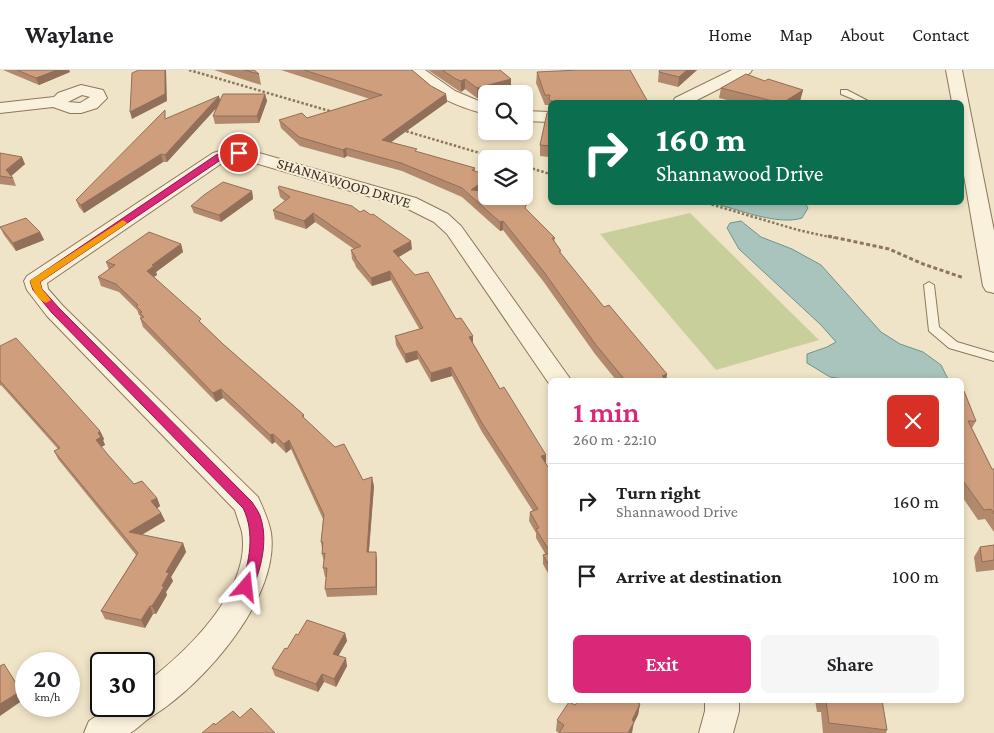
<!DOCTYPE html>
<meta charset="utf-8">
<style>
:root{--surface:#fff;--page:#f6f6f6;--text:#202124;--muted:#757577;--line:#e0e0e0;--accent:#db2777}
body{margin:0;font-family:"Crimson Pro",serif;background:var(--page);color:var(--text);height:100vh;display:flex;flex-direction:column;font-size:19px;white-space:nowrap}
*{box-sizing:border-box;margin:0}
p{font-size:16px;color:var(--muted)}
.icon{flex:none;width:28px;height:28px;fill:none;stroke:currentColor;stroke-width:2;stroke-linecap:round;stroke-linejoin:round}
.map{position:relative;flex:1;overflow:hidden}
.drawer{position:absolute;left:548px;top:308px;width:416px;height:325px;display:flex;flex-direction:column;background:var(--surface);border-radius:8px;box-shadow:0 2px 8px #0003}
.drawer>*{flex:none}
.top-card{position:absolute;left:548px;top:30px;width:416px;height:105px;border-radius:8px;box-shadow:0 2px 8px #0003;background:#0b6e4f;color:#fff;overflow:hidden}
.controls{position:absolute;left:478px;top:15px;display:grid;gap:10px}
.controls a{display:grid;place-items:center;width:55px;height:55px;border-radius:8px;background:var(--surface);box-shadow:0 2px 8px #0003;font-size:25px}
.speed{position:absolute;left:15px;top:582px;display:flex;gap:10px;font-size:25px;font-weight:700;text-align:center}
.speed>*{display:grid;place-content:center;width:65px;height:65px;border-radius:50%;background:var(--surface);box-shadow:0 2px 8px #0003;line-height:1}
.speed small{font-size:12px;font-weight:400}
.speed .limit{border:2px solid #111;border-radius:8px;background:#fff;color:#111}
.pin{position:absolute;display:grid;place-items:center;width:42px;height:42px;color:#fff;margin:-21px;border:2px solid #fff;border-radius:50%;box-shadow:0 1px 5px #0007}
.me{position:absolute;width:55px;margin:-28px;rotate:17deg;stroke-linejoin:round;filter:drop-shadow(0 0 4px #0008)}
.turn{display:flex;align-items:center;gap:18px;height:105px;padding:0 25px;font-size:22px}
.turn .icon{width:65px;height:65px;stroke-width:2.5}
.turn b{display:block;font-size:35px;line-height:42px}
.round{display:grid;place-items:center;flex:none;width:52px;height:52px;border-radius:8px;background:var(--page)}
.headline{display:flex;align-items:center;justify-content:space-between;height:85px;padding:0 25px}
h1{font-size:30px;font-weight:600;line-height:38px;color:var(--accent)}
.primary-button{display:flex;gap:10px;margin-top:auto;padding:10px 25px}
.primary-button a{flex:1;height:58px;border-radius:8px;background:var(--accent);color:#fff;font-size:20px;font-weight:600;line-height:58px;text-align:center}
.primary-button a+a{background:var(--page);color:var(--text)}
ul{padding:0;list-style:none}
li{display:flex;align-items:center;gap:15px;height:75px;padding:0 25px;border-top:1px solid var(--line)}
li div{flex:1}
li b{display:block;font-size:19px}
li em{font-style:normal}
header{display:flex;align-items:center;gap:30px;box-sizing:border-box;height:70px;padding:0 25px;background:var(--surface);border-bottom:1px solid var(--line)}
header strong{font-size:24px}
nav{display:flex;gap:28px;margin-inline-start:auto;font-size:18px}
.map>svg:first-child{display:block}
</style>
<header>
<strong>Waylane</strong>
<nav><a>Home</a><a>Map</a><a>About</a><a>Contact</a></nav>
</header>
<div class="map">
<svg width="994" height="663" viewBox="0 0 994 663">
<rect width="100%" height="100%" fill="#f0e4c8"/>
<polygon fill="#c9cf9b" points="690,143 819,270 716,300 600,164"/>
<g fill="#a9c4bc" stroke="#6f938a">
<path d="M713 133H805L808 138 802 148C778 156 737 139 713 133Z"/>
<polygon points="741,151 761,167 792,179 821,195 881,262 900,274 923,282 941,295 948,309 849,310 830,307 807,293 807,284 827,277 836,272 821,255 739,179 727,158 730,153"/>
</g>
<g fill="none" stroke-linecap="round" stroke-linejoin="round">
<defs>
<g id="service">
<polygon points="841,20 847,20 870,32 860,32 841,24"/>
<polygon points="929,212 934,215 939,257 957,272 994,283 994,291 949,278 929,261 924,215"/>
</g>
<g id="minor">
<path d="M408 0H425L455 21 486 34V44C460 38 424 23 408 0Z"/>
<polygon points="732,0 752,0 750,3 693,32 673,32 675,28"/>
<polygon points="946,0 962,0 994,161 994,223 986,221 983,216 961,88 961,32 952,32"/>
<path d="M81 15 103 20 107 28 97 38 81 43H70L53 37 0 43V33L54 27 58 23ZM82 25 90 27 80 33 68 32Z"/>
<polygon points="524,41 550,42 550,52 524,51"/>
<path d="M230 78 245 79 416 128 448 144 461 156 571 310H550V315L447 164 434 152 402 136 238 88 225 91 47 213 48 219 63 236 258 427C263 438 269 451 271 463 280 527 205 613 154 645 146 649 138 659 130 663 120 663 95 663 84 663L89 651 111 636H144V614C186 583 252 520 242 462 240 455 237 447 235 440L47 246 27 220 24 211 27 206 213 83Z"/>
<polygon points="705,630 739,630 739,641 733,663 699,663 705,641"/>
</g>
</defs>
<use href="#service" stroke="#8d765c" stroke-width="2"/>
<use href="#minor" stroke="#8d765c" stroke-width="2"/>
<g stroke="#8d765c" stroke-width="2.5" stroke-dasharray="2.5 2" stroke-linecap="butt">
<polyline points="189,0 333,42"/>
<polyline points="402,60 500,89"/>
<polyline points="524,96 550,104"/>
<polyline points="703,132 798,160 834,168"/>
</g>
<polyline stroke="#8d765c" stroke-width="3" stroke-dasharray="4 2.5" stroke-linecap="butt" points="828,166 889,179 923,194 964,208"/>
<use href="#service" fill="#faf1dc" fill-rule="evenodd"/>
<use href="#minor" fill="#faf1dc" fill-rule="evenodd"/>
</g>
<g fill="#b2896c">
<polygon points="3,0 69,0 70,2 39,15"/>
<polygon points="214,0 254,0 259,4 261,15"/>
<polygon points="281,0 412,0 431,16 446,24 447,32 391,72 417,82 475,98 475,101 486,105 486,118 483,121 527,140 555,168 554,172 561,184 604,237 667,304 666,310 616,310 595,284 543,211 503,160 500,161 462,127 402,101 347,86 344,88 300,76 281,58 279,50 307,48 370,29"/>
<polygon points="428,0 500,0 511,9 511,19 486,24 486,26 477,28 465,19 461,22 456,19"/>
<polygon points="659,0 697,0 678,17 658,12"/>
<polygon points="537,2 648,32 550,32 550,41 549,40 549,35 545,35 536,13"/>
<polygon points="765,11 803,20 800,31 798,32 735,32 719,28 721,18"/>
<polygon points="265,24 267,31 259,53 215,54 213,46 216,38 167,92 163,92 84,143 79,137 76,130 167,48 220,30"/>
<polygon points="550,42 550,87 540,86 540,75"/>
<polygon points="0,83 25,94 11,106 13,108 16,116 0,114"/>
<polygon points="278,118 412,179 398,187 473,266 473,273 500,319 550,400 550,507 543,494 543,485 546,485 536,468 536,463 529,451 530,442 533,441 482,362 452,306 431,312 418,289 406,293 396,275 395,266 420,260 391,210 372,216 356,197 355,194 352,189 351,180 354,179 315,152 306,159 275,149 273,140 285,131 280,127"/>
<polygon points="252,121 253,129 221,152 194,143 191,136"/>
<polygon points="0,157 40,162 44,170 16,181 4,165"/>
<polygon points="181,174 183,182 156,202 157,205 154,207 223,274 304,345 304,348 363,410 374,416 369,482 377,490 377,525 327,527 325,519 326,507 325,507 323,498 324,492 322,484 322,479 321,472 323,449 291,379 286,383 275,372 272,374 223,328 216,332 143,257 140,248 141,248 141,247 139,245 137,240 119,222 101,216 98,207 109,200 106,192"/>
<polygon points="0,276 100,361 104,369 103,370 105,375 101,377 134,414 157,428 160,436 157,438 161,443 165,451 142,465 183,473 186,482 171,507 173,511 166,522 167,525 156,544 153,544 145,558 105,549 101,541 136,485 58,389 54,381 58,379 1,315 0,316"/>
<polygon points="961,321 976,351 972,358 992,399 994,399 994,462 985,449 978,450 961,425"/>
<polygon points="994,475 994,500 976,502 974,487 980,477"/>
<polygon points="345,563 347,571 338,585 347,596 336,617 324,612 318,622 275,606 272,598 298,565"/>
<polygon points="815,630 882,630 887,660 886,663 823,663 821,642 817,642"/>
<polygon points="640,634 638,645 634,652 559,663 556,661 557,650 575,635"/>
</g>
<g fill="#916f58">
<polygon points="57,0 69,0 70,2 39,15 36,8"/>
<polygon points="165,0 166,0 167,31 132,49 130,42"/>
<polygon points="687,0 697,0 678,17 679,7"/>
<polygon points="465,9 465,19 461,22 461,11"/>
<polygon points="511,9 511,19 494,24 486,24 486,26 477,28 477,18"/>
<polygon points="803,20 800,31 798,32 784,32"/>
<polygon points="265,24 267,31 259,53 257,46"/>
<polygon points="446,24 447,32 383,78 382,70"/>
<polygon points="219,26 221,33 167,92 165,85"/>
<polygon points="346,78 347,86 344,88 343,80"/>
<polygon points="161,84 163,92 84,143 81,135"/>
<polygon points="22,87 25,94 9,108 6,100"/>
<polygon points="486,109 486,118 473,128 471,120"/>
<polygon points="252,121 253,129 221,152 219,145"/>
<polygon points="313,143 315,152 306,159 304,151"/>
<polygon points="503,151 503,160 500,161 500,152"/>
<polygon points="40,162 44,170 16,181 13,173"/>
<polygon points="411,171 412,179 394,190 393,181"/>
<polygon points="181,174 183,182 156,202 157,205 150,209 147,201 152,195"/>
<polygon points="390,201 391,210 372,216 371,208"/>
<polygon points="473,266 473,274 469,267"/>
<polygon points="417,281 418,289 406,293 405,284"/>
<polygon points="451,297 452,306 431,312 431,303"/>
<polygon points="667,304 666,310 662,306"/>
<polygon points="221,319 223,328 216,332 213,323"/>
<polygon points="100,361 104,369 103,370 105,375 99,378 96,370 98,363"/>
<polygon points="273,364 275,372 272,374 270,365"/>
<polygon points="289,370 291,379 286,383 284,374"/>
<polygon points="546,385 546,394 541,386"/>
<polygon points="372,407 374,416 368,491 367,482"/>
<polygon points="157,428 160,436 155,440 151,431"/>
<polygon points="161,443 165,451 132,470 129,462"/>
<polygon points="183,473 186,482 171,507 173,511 166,522 167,525 156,544 152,536 162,516 166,502"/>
<polygon points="376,482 377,490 377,525 376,517"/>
<polygon points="150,536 153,544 145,558 141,550"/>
<polygon points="345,563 347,571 335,592 333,584"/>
<polygon points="346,588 347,596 336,617 334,609"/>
<polygon points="9,602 26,628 0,646 0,634"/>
<polygon points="322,604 324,612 318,622 316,614"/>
<polygon points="640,634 638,645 633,655 634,652 632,663 628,663 632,650"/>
</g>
<g fill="#cf9f7d" stroke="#916f58">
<polygon points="17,0 57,0 36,8"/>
<polygon points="139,0 165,0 165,24 130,42 132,3"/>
<polygon points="244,0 254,0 259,4"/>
<polygon points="304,0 412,0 431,16 446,24 382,70 417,79 415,81 475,98 472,100 486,105 486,109 471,120 486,121 486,126 519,126 527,133 525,138 555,168 552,168 561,181 559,181 604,237 609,235 667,304 662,306 666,310 625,310 596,275 544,202 503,151 500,152 462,118 401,93 346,78 343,80 299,67 279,50 302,43 307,48 382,25"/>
<polygon points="442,0 500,0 511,9 477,18 465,9 461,11 456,9"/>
<polygon points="579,0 630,0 648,32 552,32 552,31 549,30 550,25 545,25 537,2"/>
<polygon points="660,0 687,0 679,7 659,2"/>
<polygon points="746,4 765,11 768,9 803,20 784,32 777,32 721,18"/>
<polygon points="223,24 265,24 257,46 213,46"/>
<polygon points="219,26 165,85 161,84 81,135 76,130 165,40 165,49"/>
<polygon points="550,42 550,76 540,75 547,43"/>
<polygon points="0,83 22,87 6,100 13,108 0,106"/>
<polygon points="223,112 252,121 219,145 191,136 204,125"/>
<polygon points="279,116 352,136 360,142 364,140 371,145 373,144 411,171 393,181 415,205 428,202 456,249 461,248 473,266 469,267 500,319 504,317 546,385 541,386 550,400 550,482 536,459 539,458 530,442 538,439 482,353 451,297 431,303 417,281 405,284 395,266 423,258 390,201 371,208 355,188 356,188 351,180 361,176 313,143 304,151 273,140 290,127 278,118"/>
<polygon points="26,148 40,162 13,173 0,157"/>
<polygon points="149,162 181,174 152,195 154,196 147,201 201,249 199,251 223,274 304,345 302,346 335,377 344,374 363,410 372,407 367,482 376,482 376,517 325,519 327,498 323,498 325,483 322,484 323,472 321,472 324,445 289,370 284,374 273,364 270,365 221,319 213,323 140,248 144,247 140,243 142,242 136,236 138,235 116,214 98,207 115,195 106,192"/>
<polygon points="16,268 100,361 98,363 101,367 96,370 109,386 134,414 142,411 157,428 151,431 161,443 129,462 183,473 166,502 169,503 162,516 164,517 152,536 150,536 141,550 101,541 138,483 54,381 60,378 0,311 0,276"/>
<polygon points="961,321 964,321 976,351 968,351 992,399 994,399 994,444 991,439 984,440 961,408"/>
<polygon points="994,475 994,490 982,492 980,477"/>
<polygon points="550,483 550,497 543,485"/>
<polygon points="307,550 345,563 333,584 346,588 334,609 322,604 316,614 272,598 285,578 287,579 296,564 298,565"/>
<polygon points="4,594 21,621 0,634 0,596"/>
<polygon points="579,630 633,630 640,634 632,650 634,652 628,663 559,663 564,655 557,650 569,632 575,635"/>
<polygon points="823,630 882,630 887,660 829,653 826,631 823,631"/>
<polygon points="251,638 275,663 202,663 214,653 215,655 233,641 240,648"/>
</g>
<path fill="#db2777" stroke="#8e194d" d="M230 80H239L243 83 222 89 40 212 42 219 59 238 252 432C255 437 260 443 261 449 268 471 261 501 251 521L246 523 242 521 240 517C250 493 255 462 243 438L52 243 33 220 30 211 216 85Z"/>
<path fill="#f59e0b" d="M123 150 127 153 126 154 40 212 42 219 51 230 46 233C37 230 33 220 30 211L32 209Z"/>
<g text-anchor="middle" stroke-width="4" stroke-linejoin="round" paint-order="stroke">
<g font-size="15" fill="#3d2e20" stroke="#f7eed8">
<text transform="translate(344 113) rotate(17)" y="5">SHANNAWOOD DRIVE</text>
</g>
</g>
</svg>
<div class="controls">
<a><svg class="icon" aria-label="search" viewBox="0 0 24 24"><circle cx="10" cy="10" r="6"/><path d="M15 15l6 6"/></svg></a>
<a><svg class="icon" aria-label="layers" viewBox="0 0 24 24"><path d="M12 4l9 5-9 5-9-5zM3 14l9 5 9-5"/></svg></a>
</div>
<div class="speed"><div>20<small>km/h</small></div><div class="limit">30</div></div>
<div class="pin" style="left:239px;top:83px;background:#d93025"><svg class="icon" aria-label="arrive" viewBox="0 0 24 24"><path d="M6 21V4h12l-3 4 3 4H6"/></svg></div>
<svg class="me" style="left:246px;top:517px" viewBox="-20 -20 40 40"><path d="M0-17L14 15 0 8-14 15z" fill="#db2777" stroke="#fff" stroke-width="4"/></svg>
<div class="top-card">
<div class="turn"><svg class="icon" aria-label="right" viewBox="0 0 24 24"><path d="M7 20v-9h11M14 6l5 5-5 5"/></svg><div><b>160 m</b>Shannawood Drive</div></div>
</div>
<section class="drawer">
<div class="headline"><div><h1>1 min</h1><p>260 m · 22:10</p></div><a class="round" style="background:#d93025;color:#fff"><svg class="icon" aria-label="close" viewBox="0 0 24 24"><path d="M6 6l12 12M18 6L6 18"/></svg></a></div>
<ul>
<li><svg class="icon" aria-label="right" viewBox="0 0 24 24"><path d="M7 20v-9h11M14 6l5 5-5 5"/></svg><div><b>Turn right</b><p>Shannawood Drive</p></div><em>160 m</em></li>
<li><svg class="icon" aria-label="arrive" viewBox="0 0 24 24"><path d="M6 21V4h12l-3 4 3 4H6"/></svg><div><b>Arrive at destination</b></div><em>100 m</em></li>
</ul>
<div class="primary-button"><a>Exit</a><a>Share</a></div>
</section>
</div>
